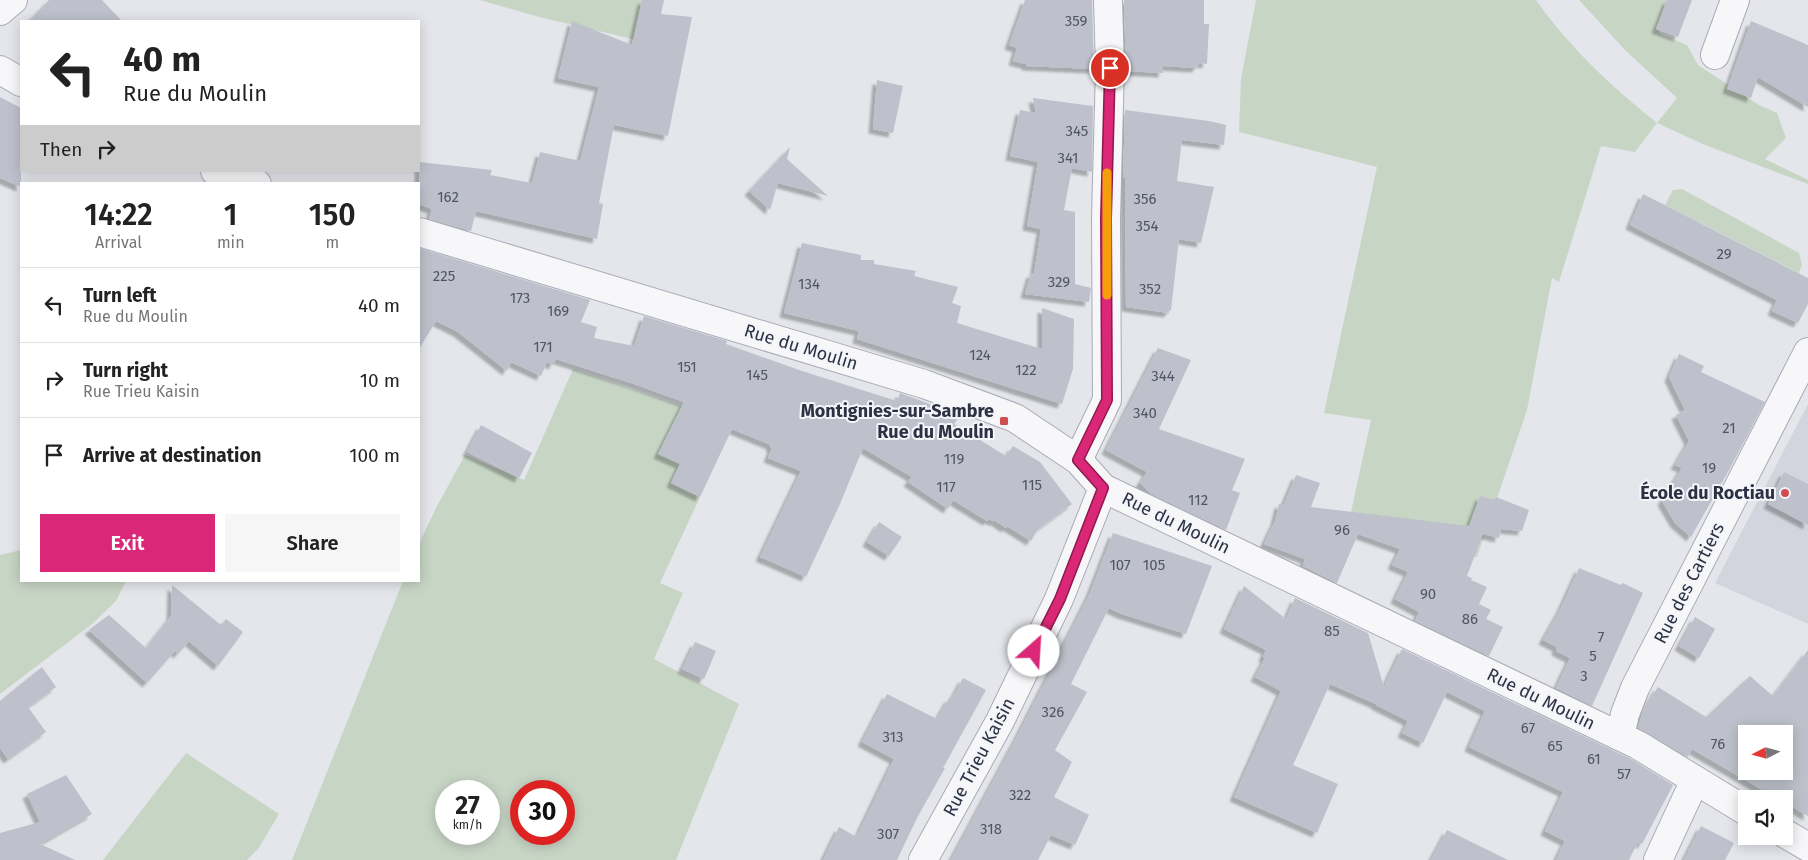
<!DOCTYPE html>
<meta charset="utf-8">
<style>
:root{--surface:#fff;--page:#f6f6f6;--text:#222;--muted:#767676;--line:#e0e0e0;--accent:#db2777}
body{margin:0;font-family:"Fira Sans",sans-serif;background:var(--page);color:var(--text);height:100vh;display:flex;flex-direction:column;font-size:19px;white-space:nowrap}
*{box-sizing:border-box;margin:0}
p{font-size:16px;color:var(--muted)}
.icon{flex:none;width:28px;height:28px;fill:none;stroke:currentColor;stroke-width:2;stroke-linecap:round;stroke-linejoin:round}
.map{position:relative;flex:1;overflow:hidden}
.sheet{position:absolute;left:20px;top:182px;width:400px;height:400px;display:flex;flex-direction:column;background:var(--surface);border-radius:0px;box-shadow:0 2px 12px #0003}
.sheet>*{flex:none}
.hud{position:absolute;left:20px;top:20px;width:400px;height:152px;border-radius:0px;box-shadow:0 2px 12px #0003;background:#fff;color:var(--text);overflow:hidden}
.needle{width:32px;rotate:264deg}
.fabs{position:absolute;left:1738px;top:725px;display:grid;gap:10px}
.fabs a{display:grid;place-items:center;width:55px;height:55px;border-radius:0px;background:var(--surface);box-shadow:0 2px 12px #0003;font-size:25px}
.speed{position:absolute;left:435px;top:780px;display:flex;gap:10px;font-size:25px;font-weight:700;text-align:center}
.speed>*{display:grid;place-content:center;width:65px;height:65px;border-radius:50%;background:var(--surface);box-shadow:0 2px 12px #0003;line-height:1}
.speed small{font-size:12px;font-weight:400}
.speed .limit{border:8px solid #d22;background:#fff;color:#111}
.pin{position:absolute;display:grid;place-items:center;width:42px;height:42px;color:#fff;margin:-21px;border:2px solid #fff;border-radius:50%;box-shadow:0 1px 5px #0007}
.me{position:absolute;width:55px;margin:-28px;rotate:26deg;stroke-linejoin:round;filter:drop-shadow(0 0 4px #0008)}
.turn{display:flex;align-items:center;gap:18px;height:105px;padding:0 20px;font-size:22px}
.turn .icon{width:65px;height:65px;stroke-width:2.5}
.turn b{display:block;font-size:35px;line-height:42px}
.then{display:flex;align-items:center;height:48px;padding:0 20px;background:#0003;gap:10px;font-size:19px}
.eta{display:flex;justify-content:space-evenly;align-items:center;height:85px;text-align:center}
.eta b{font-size:30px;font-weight:600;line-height:35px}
.cta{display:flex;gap:10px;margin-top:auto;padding:10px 20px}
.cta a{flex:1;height:58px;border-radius:0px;background:var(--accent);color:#fff;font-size:20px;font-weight:600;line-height:58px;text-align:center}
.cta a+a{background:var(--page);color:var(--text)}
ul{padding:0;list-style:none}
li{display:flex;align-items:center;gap:15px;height:75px;padding:0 20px;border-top:1px solid var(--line)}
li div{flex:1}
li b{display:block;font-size:19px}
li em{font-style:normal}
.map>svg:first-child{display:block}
</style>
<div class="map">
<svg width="1808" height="860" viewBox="0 0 1808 860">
<defs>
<filter id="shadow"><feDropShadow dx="-4.5" dy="4.5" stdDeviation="1" flood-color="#0004"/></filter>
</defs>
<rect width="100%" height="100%" fill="#e4e6eb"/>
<polygon fill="#d2d5dd" points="1808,404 1808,624 1715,583"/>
<g fill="#c7d5c5" fill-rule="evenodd">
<polygon points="480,0 647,0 641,41 539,17"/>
<path d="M1256 0H1536C1569 47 1612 87 1657 123L1677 98 1626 51 1579 0H1669L1659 32 1662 35 1687 45 1698 65 1759 105 1777 113 1786 138 1765 159 1808 180V184L1705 145 1657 123 1635 152 1601 146 1559 282 1552 278 1527 410 1477 557 1445 553 1351 512 1371 420 1324 413 1377 167 1239 132 1241 79Z"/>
<polygon points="1682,189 1799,253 1802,265 1799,273 1665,205 1673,190"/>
<path d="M573 369 699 412 694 434 671 483 700 497 660 583 683 593 654 659 739 704 676 860H292L403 581H419V544L436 508 465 455 524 480ZM446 791H489V834H446ZM521 791H564V834H521Z"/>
<polygon points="21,550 21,581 126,581 116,601 92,624 0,694 0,555"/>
<polygon points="186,753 279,814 258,849 247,860 103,860"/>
</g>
<g fill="#bec1cb" fill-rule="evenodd" filter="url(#shadow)">
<polygon points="49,0 102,0 122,21 29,21"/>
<polygon points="642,0 664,0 661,14 692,17 668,136 614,125 599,203 603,204 597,239 476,211 471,231 429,219 432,209 419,204 419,162 492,170 490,175 532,183 540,152 580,161 599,87 558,78 572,21 632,45"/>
<polygon points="1025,0 1092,0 1094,69 1026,66 1026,64 1013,61 1017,48 1009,45"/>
<polygon points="1124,0 1204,0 1204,24 1209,24 1207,64 1200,63 1196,68 1163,66 1163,73 1126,71"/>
<polygon points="1667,0 1692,0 1678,37 1656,29"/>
<polygon points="1751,21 1808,45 1808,107 1758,77 1751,98 1727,89"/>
<polygon points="877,80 903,86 893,133 873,129"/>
<polygon points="0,97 21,108 21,187 0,178"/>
<polygon points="1033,98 1093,106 1092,172 1072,168 1064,210 1075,212 1075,284 1091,288 1089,302 1025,294 1031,273 1034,274 1041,229 1027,226 1038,162 1010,156 1020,110 1036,113"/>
<polygon points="1125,110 1209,121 1226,125 1224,145 1182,140 1177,181 1214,187 1201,243 1179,239 1171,311 1169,310 1169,313 1126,307 1125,178 1123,178"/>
<polygon points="790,147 787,159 828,196 778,183 770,210 749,191"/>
<polygon points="1643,194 1808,278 1808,304 1798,323 1772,311 1777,300 1630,225"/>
<polygon points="802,243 861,255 861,260 874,260 874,264 916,271 914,276 958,287 952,303 961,306 957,323 1042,349 1042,308 1074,319 1073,369 1062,404 857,339 859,331 784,313"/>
<polygon points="419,248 590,300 581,322 597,327 594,338 634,346 644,316 727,341 726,344 802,371 897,401 900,393 960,415 954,424 1006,456 1013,446 1040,462 1072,504 1038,529 1031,541 1007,526 1006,528 994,520 994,522 990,519 987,521 953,500 948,509 908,482 912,477 863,448 840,504 806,577 760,557 801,471 768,458 772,448 770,447 771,445 732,429 700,497 671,483 680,464 658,454 684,402 634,384 556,359 553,365 547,362 541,376 511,362 507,371 458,332 436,321 419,349"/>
<polygon points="1158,348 1191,360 1159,429 1245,459 1232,490 1240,493 1226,530 1151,494 1140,483 1147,472 1106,450"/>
<polygon points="1679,354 1704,366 1701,372 1765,402 1729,470 1691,537 1675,523 1662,501 1682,468 1675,465 1689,441 1676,415 1685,410 1669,377"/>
<polygon points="481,425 532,453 519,478 467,452"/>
<polygon points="1784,472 1808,484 1808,525 1768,504"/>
<polygon points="1296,475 1320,483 1311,507 1469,526 1480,496 1494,500 1496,497 1529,510 1522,531 1501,529 1499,538 1483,534 1467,576 1472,578 1471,580 1487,587 1479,604 1491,610 1486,619 1503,627 1489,656 1415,621 1419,612 1395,599 1408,572 1392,565 1400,549 1358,534 1337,583 1303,566 1305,559 1264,544 1275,521 1279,504 1284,504"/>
<polygon points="879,522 902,537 889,556 867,542"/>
<polygon points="1113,533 1212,566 1186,634 1122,614 1109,608 1071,684 1087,692 1055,750 1072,762 1054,797 1089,815 1075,845 1051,835 1038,860 951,860 1018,735 1090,593"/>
<polygon points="1579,568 1621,585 1623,583 1643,593 1592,706 1556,688 1570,658 1556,651 1557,647 1543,640 1561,608"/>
<polygon points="172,585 221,625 226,619 243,632 218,666 189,641 178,654 175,651 147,683 89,630 109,615 146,648 171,616"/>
<polygon points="1244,586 1286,619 1295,598 1368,633 1384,687 1402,649 1631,759 1673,785 1642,844 1638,842 1629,860 1556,860 1565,841 1545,831 1563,792 1469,747 1485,711 1447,692 1423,743 1402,733 1408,721 1376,705 1376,704 1330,684 1293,765 1338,784 1317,833 1234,797 1281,691 1255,677 1265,658 1263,657 1266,650 1224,629"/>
<polygon points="1695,617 1715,629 1699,658 1679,646"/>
<polygon points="695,642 716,651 704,679 682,669"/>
<path d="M1808 650V816L1784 802V799H1778L1692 749 1688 757 1638 728 1643 710 1658 687 1706 717 1750 676 1773 696ZM1746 734H1784V771H1746Z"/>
<polygon points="42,667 56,687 28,707 46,732 8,759 0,748 0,701"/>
<polygon points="963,678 986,690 943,768 945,768 917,818 897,860 823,860 839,827 855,836 857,833 858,834 894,759 862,742 887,694 937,719 949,698 952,699"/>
<polygon points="66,775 92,814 40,844 75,860 0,860 0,833 40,822 27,794"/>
<polygon points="1701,826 1734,843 1725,860 1684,860"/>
<polygon points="1447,830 1508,860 1431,860"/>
</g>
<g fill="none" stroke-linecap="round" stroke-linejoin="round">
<defs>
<g id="minor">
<polyline points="0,11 13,0"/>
<polyline points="1715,55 1735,0"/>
<polyline points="0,70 21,82"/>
<polyline points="215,171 257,184"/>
<polyline points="419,232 924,384 1015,418 1078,460 1103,488 1638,745 1746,811"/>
<polyline points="1078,460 1107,400 1106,218 1110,68 1108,0"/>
<polyline points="1620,736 1625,714 1635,688 1808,352"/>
<polyline points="1784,833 1808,847"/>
<polyline points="923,860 1000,721 1059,599 1103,488"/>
<polyline points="1658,860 1695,780"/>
</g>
</defs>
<use href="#minor" stroke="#a9acb6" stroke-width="30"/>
<use href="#minor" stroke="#f7f7fa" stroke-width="28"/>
</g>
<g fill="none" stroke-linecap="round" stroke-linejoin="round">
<defs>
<polyline id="route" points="1034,651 1060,599 1103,488 1078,460 1107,400 1106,218 1110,68"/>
</defs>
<use href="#route" stroke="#8e194d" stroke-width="12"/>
<use href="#route" stroke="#db2777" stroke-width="9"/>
<polyline stroke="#f59e0b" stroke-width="9" points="1107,295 1107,173"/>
</g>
<g fill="#cd4d50" stroke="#f4f5f9" stroke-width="2">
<rect x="999" y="416" width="10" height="10" rx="2.5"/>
<circle cx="1785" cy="493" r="5"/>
</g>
<g text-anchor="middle" stroke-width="4" stroke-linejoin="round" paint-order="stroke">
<g font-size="15" fill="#505566">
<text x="1076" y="26">359</text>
<text x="1077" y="136">345</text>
<text x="1068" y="163">341</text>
<text x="448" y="202">162</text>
<text x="1145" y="204">356</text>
<text x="1147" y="231">354</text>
<text x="1724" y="259">29</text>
<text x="444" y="281">225</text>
<text x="1059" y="287">329</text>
<text x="809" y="289">134</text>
<text x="1150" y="294">352</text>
<text x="520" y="303">173</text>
<text x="558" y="316">169</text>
<text x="543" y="352">171</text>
<text x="980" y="360">124</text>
<text x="687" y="372">151</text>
<text x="1026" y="375">122</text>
<text x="757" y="380">145</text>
<text x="1163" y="381">344</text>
<text x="1145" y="418">340</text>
<text x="1729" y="433">21</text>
<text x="954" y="464">119</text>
<text x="1709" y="473">19</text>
<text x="1032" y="490">115</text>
<text x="946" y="492">117</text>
<text x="1198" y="505">112</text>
<text x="1342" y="535">96</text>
<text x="1120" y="570">107</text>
<text x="1154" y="570">105</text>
<text x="1428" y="599">90</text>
<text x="1470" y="624">86</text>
<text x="1332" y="636">85</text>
<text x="1601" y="642">7</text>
<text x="1593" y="661">5</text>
<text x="1584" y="681">3</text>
<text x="1053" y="717">326</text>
<text x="1528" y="733">67</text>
<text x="893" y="742">313</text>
<text x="1718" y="749">76</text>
<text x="1555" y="751">65</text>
<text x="1594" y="764">61</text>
<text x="1624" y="779">57</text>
<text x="1020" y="800">322</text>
<text x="991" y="834">318</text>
<text x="888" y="839">307</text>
</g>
<g font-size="18" fill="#2c3144" stroke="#f4f5f9">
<text transform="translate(801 347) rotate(17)" y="6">Rue du Moulin</text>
<text transform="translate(1176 523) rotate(26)" y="6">Rue du Moulin</text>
<text transform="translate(1689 583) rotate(-63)" y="6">Rue des Cartiers</text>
<text transform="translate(1541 699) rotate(26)" y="6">Rue du Moulin</text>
<text transform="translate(979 757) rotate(-62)" y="6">Rue Trieu Kaisin</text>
</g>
<g font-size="18" font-weight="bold" fill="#2c3144" stroke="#f4f5f9" text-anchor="end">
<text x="994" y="417">Montignies-sur-Sambre<tspan x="994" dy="21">Rue du Moulin</tspan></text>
<text x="1775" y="499">École du Roctiau</text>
</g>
</g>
</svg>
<div class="fabs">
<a><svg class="needle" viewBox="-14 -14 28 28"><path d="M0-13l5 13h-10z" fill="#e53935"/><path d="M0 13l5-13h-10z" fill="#767676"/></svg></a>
<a><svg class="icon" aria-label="sound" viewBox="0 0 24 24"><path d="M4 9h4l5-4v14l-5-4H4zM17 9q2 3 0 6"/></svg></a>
</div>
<div class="speed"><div>27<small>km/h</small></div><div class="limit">30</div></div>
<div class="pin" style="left:1110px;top:68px;background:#d93025"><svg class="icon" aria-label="arrive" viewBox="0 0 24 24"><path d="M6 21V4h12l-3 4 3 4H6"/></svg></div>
<svg class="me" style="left:1034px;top:651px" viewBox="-20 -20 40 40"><circle r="19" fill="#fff"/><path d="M0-13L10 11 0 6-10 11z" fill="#db2777"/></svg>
<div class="hud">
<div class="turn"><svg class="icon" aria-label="left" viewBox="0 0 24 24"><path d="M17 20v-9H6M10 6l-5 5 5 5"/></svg><div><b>40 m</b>Rue du Moulin</div></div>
<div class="then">Then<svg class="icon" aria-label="right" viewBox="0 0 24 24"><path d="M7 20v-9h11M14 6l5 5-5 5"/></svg></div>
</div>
<section class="sheet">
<div class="eta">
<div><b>14:22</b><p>Arrival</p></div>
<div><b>1</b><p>min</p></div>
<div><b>150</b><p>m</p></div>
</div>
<ul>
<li><svg class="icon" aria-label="left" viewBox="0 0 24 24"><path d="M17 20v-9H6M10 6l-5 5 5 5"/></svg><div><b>Turn left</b><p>Rue du Moulin</p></div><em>40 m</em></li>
<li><svg class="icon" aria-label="right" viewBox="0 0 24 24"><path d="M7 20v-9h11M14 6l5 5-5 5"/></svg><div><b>Turn right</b><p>Rue Trieu Kaisin</p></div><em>10 m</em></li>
<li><svg class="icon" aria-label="arrive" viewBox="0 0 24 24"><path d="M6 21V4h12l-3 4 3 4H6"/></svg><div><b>Arrive at destination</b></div><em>100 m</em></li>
</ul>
<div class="cta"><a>Exit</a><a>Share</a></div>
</section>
</div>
